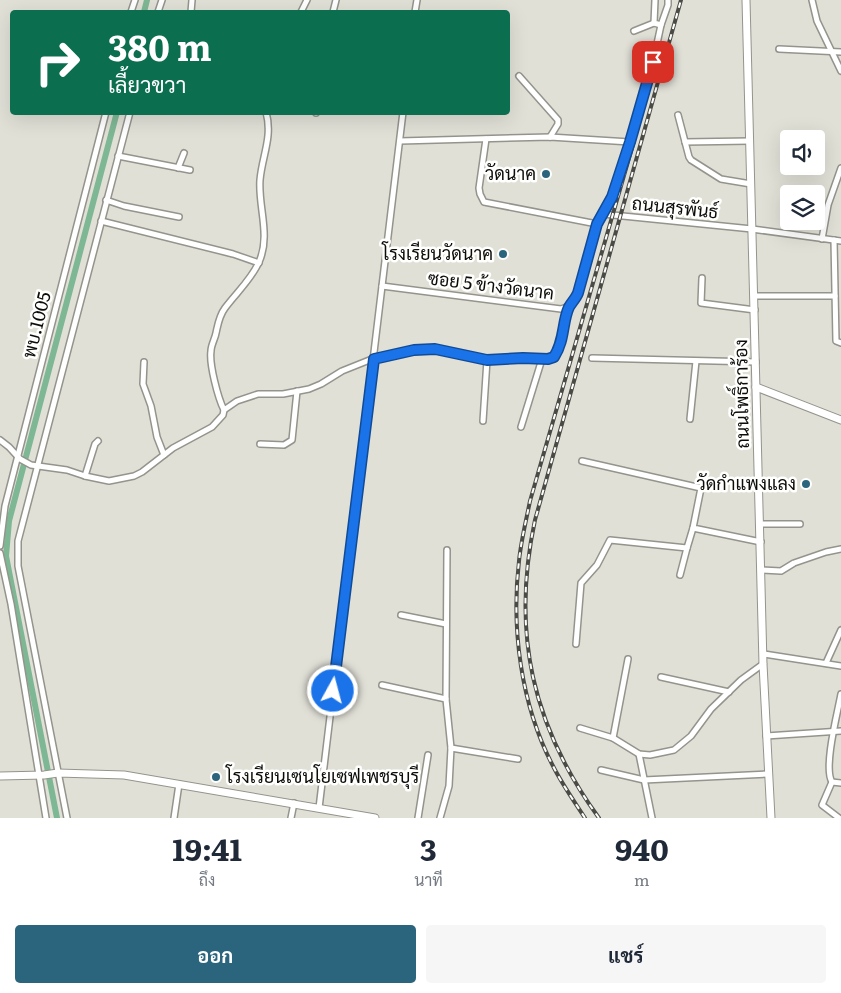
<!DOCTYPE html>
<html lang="th">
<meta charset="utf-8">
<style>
:root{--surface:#fff;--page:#f6f6f7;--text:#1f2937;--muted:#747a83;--accent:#2a647d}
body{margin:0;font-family:Literata,Sarabun,serif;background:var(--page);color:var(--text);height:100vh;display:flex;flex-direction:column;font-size:19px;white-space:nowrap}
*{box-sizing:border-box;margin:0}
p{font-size:16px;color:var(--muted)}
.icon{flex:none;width:28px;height:28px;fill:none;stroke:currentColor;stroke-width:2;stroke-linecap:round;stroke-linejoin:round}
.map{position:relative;height:818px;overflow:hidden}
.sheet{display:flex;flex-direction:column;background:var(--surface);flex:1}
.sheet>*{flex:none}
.banner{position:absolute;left:10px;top:10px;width:500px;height:105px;border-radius:5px;box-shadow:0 5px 20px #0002;background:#0b6e4f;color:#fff;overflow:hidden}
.controls{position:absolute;left:780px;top:130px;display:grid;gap:10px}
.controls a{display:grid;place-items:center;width:45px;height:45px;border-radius:5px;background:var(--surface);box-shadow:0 5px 20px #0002;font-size:25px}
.pin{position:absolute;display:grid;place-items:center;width:42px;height:42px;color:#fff;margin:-21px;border-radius:10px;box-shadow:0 2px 8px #0006}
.me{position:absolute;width:55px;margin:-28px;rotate:7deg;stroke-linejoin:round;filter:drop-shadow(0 0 4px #0008)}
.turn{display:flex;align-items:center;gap:18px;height:105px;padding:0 15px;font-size:22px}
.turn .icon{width:65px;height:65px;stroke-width:2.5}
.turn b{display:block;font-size:35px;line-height:42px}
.eta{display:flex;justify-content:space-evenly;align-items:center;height:85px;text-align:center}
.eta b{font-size:30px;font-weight:700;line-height:35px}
.button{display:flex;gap:10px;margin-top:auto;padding:10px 15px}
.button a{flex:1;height:58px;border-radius:5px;background:var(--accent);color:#fff;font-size:20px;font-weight:700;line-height:58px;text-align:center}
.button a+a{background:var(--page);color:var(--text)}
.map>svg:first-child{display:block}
</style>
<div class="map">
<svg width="841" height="818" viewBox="0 0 841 818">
<rect width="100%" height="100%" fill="#e0e0d7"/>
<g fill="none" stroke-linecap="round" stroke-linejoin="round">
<g stroke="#7eb794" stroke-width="6">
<polyline points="144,12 147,0"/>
<polyline points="57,818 6,556 9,521 117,112"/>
</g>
<defs>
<g id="street">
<polyline points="655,0 654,23 661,25"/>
<polyline points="812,0 817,21 841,71"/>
<polyline points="131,12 135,0"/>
<polyline points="158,12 162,0"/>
<polyline points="191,12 192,0"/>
<polyline points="301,12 307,0"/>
<polyline points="333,12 336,0"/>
<polyline points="415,12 417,0"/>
<polyline points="634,31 654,23"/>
<polyline points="779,49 841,52"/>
<polyline points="519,76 558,120 558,124 550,137"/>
<polyline points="316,113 316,112"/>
<polyline points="678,115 689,157 691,160 721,179 751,184"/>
<polyline points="486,139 479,188 480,194 484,202 597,224 603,214 752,229 841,241"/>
<polyline points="400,141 550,137 630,142"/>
<polyline points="685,142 750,141"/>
<polyline points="118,156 190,170"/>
<polyline points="178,168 184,153"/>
<polyline points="106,200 124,206 179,217"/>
<polyline points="603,214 612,197 637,119 649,81 661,25 668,5 668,0"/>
<polyline points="101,221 233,254 259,263"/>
<polyline points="822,239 828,205 841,168"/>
<polyline points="834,240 836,341 841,343"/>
<polyline points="702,278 701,303 755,310"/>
<path d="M382 286 561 309C571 306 574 302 578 293L597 224"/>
<polyline points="754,296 835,296"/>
<polyline points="592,358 756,362"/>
<polyline points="542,359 552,358 558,349 570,306"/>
<polyline points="144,362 143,384 151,406 157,437 164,455"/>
<path d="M224 410C218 398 209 364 211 351 211 345 215 339 216 333 218 324 219 316 225 308 236 293 251 280 259 262 271 235 258 207 260 180 262 156 273 137 266 112"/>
<polyline points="690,419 696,361"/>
<polyline points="483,421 487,360"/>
<polyline points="0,440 9,447 20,459 31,465 67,470 85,476 95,444 98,441"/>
<polyline points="260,444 284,445 292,440 297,391"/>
<polyline points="582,461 701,488 693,528 761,542"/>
<polyline points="85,476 109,481 134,476 142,472 173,448 212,427 223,415 224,410 237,401 258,394 283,394 309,389 321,384 342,371 372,359 414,350 435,349 487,360 523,358 542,359 521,427"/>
<polyline points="760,524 800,524"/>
<polyline points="0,546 5,506 106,112"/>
<polyline points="0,553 11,604 46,818"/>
<polyline points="761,570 781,571 794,563 826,552 841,549"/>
<polyline points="680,575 687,548"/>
<polyline points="401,615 446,624"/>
<polyline points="576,644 581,583 597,565 610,540 687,548 693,528"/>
<polyline points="764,654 841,666"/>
<polyline points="826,663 841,630"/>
<polyline points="661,677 729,692"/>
<polyline points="382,685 446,699"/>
<path d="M841 694C838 711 823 768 832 782L841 783"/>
<polyline points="580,728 613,738 639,754 650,755 674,750 691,736 711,709 741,680 763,664"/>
<polyline points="766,736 841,731"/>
<polyline points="613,738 628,659"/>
<polyline points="451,748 518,759"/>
<polyline points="639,754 652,818"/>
<polyline points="601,770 644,780 768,774"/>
<polyline points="832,782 822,805 839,818"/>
<polyline points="319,808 403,112"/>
<polyline points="67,818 18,566 18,541 130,112"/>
<polyline points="174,818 179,784"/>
<polyline points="291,818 294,803"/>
<polyline points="418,818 428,755"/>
<polyline points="440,818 449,786 451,748 446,699 447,550"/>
</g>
<g id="secondary">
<polyline points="746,0 763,664 771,818"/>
<polyline points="756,387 841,420"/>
<polyline points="0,776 44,775 58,773 124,775 375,818"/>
</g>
</defs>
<use href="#street" stroke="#94948c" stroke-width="8"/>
<use href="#secondary" stroke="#94948c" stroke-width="9"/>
<use href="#street" stroke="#fff" stroke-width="5"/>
<use href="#secondary" stroke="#fff" stroke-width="7"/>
<defs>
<g id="rail">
<path d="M585 818C574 801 562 784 553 766 521 705 511 629 519 561 521 541 526 521 530 501L634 141"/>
<path d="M599 818C532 726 511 632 535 520L681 0"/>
</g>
</defs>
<use href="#rail" stroke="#4b4b46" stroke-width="4"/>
<use href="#rail" stroke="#fffffe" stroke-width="2" stroke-dasharray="5.5" stroke-linecap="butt"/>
</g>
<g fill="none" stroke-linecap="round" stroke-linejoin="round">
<defs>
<path id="route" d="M333 691 374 359 414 350 435 349 487 360 523 358 548 359 554 357C565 340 562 322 569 307 572 302 576 298 578 293L597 224 612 197 630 142 653 62"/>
</defs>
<use href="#route" stroke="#114b97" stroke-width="12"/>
<use href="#route" stroke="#1a73e8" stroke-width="9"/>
</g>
<g fill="#2a647d" stroke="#fffffe" stroke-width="2">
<circle cx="546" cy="174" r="5"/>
<circle cx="503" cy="254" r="5"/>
<circle cx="806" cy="484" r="5"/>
<circle cx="216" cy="777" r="5"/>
</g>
<g text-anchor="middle" stroke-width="5" stroke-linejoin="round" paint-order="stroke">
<g font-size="18" fill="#0c0c09" stroke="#fffffe" text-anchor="end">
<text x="536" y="180">วัดนาค</text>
<text x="493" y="260">โรงเรียนวัดนาค</text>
<text x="796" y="490">วัดกำแพงแลง</text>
<text x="226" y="783" text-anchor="start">โรงเรียนเซนโยเซฟเพชรบุรี</text>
</g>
<g font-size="18" fill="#0c0c09" stroke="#fffffe">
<text transform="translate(675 208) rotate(6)" y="6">ถนนสุรพันธ์</text>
<text transform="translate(491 286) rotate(7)" y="6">ซอย 5 ข้างวัดนาค</text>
<text transform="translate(37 325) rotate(-76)" y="6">พบ.1005</text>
<text transform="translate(742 394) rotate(-91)" y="6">ถนนโพธิ์การ้อง</text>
</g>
</g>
</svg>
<div class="controls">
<a><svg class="icon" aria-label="sound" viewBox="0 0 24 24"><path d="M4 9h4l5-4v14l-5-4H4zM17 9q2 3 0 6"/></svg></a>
<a><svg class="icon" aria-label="layers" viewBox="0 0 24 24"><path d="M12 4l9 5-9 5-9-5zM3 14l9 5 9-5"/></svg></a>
</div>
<div class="pin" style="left:653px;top:62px;background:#d93025"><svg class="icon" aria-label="arrive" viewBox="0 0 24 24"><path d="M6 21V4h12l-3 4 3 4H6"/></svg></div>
<svg class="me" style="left:333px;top:691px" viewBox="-20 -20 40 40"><circle r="17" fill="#1a73e8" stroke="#fff" stroke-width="3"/><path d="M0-11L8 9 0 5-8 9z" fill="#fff"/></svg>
<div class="banner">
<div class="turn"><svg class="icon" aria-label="right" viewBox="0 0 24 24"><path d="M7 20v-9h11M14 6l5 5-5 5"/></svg><div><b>380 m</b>เลี้ยวขวา</div></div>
</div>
</div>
<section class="sheet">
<div class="eta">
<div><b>19:41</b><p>ถึง</p></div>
<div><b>3</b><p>นาที</p></div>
<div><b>940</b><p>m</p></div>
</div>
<div class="button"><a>ออก</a><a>แชร์</a></div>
</section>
